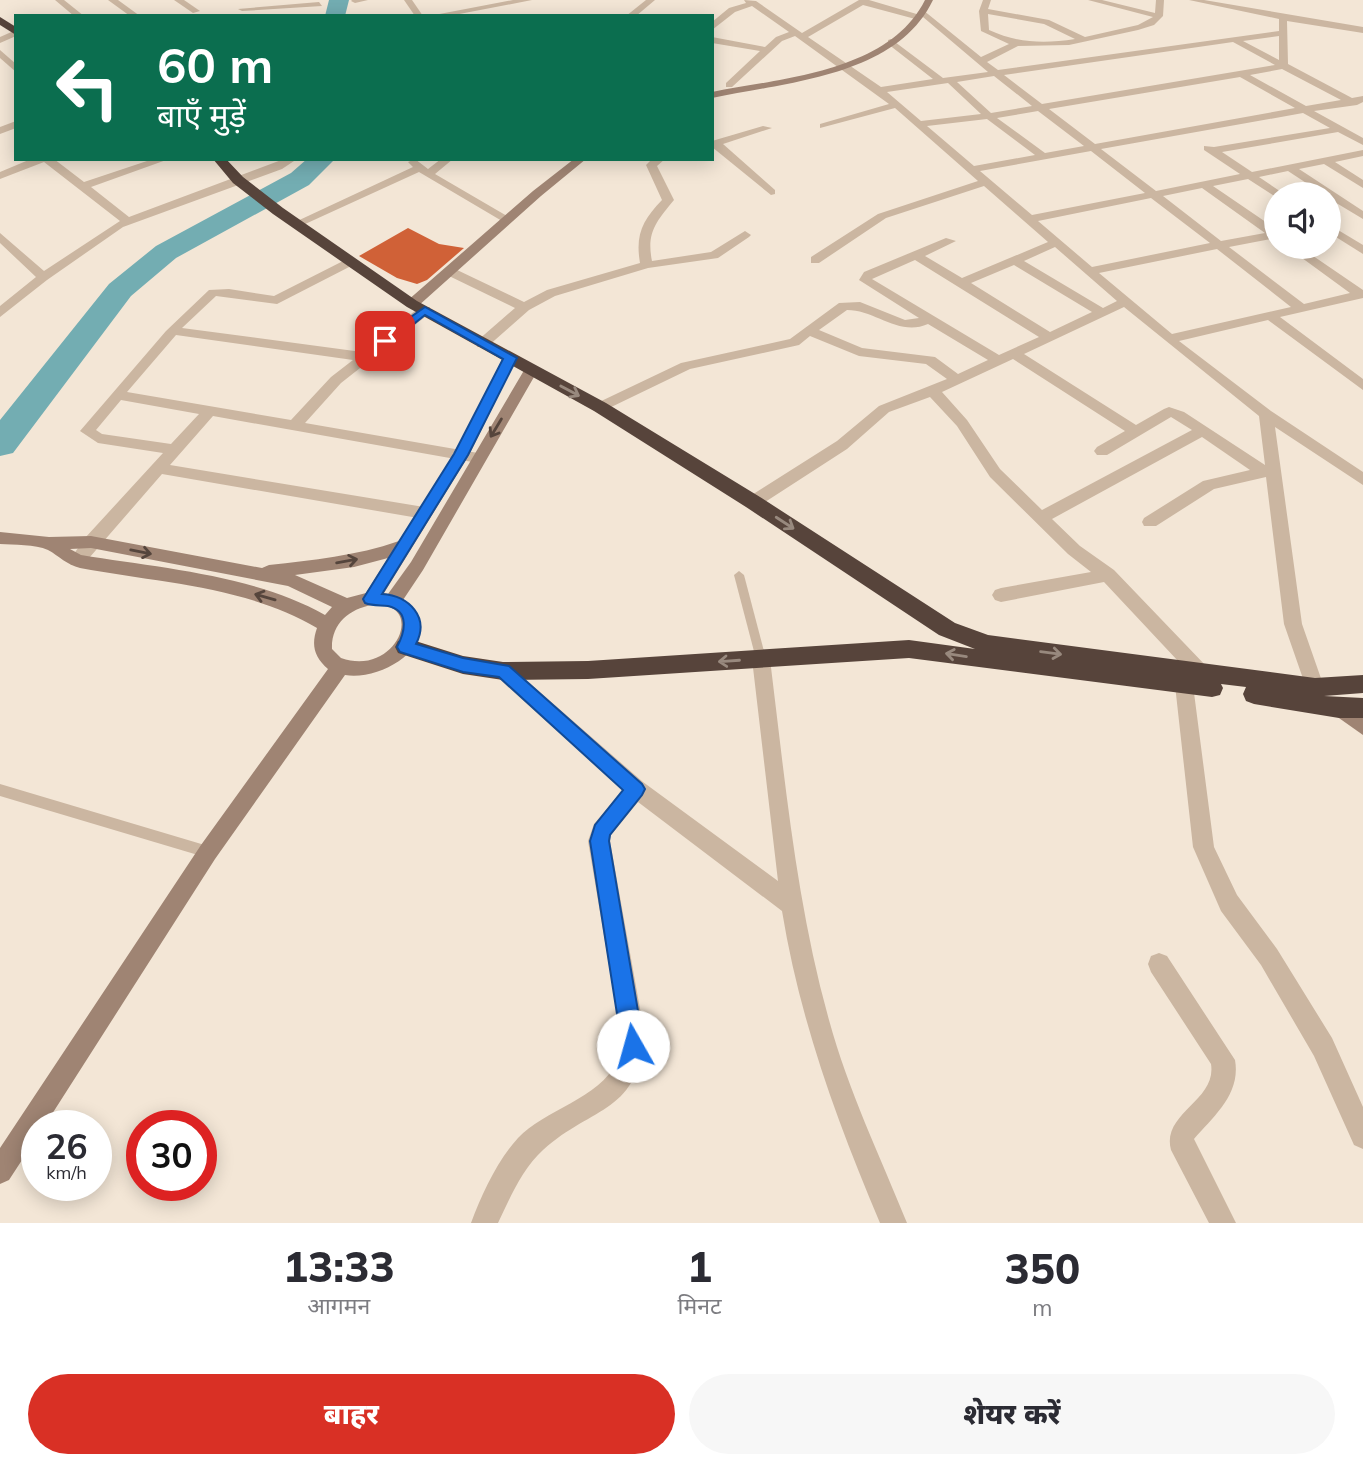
<!DOCTYPE html>
<html lang="hi">
<meta charset="utf-8">
<style>
:root{--surface:#fff;--page:#f7f7f7;--text:#2b2b33;--muted:#7c7c81;--accent:#d93025}
body{margin:0;font-family:Mulish,"Noto Sans Devanagari",sans-serif;background:var(--page);color:var(--text);height:100vh;display:flex;flex-direction:column;font-size:26px;white-space:nowrap}
*{box-sizing:border-box;margin:0}
p{font-size:23px;color:var(--muted)}
.icon{flex:none;width:38px;height:38px;fill:none;stroke:currentColor;stroke-width:2;stroke-linecap:round;stroke-linejoin:round}
.map{position:relative;height:1223px;overflow:hidden}
.details{display:flex;flex-direction:column;background:var(--surface);flex:1}
.details>*{flex:none}
.banner{position:absolute;left:14px;top:14px;width:700px;height:147px;border-radius:0px;box-shadow:0 4px 18px #0003;background:#0b6e4f;color:#fff;overflow:hidden}
.fabs{position:absolute;left:1264px;top:182px;display:grid;gap:14px}
.fabs a{display:grid;place-items:center;width:77px;height:77px;border-radius:50%;background:var(--surface);box-shadow:0 4px 18px #0003;font-size:35px}
.speed{position:absolute;left:21px;top:1110px;display:flex;gap:14px;font-size:35px;font-weight:700;text-align:center}
.speed>*{display:grid;place-content:center;width:91px;height:91px;border-radius:50%;background:var(--surface);box-shadow:0 4px 18px #0003;line-height:1}
.speed small{font-size:18px;font-weight:400}
.speed .limit{border:10px solid #d22;background:#fff;color:#111}
.pin{position:absolute;display:grid;place-items:center;width:60px;height:60px;color:#fff;margin:-30px;border-radius:14px;box-shadow:0 4px 10px #0006}
.me{position:absolute;width:77px;margin:-38px;rotate:353deg;stroke-linejoin:round;filter:drop-shadow(0 0 5px #0008)}
.turn{display:flex;align-items:center;gap:24px;height:147px;padding:0 28px;font-size:32px}
.turn .icon{width:91px;height:91px;stroke-width:2.5}
.turn b{display:block;font-size:49px;line-height:60px}
.eta{display:flex;justify-content:space-evenly;align-items:center;height:119px;text-align:center}
.eta b{font-size:42px;font-weight:800;line-height:49px}
.primary-button{display:flex;gap:14px;margin-top:auto;padding:14px 28px}
.primary-button a{flex:1;height:80px;border-radius:42px;background:var(--accent);color:#fff;font-size:28px;font-weight:800;line-height:80px;text-align:center}
.primary-button a+a{background:var(--page);color:var(--text)}
.map>svg:first-child{display:block}
</style>
<div class="map">
<svg width="1363" height="1223" viewBox="0 0 1363 1223">
<rect width="100%" height="100%" fill="#f3e6d6"/>
<g fill="none" stroke-linecap="round" stroke-linejoin="round">
<g fill="#73adb2" fill-rule="evenodd">
<polygon points="329,0 349,0 345,16 325,16"/>
<polygon points="307,159 335,159 309,185 176,258 131,296 13,453 0,456 0,420 109,284 156,246 291,173"/>
</g>
</g>
<polygon fill="#d06137" points="408,228 439,244 464,248 427,280 417,284 397,278 359,256"/>
<g fill="none" stroke-linecap="round" stroke-linejoin="round">
<g fill="#cbb6a1" fill-rule="evenodd">
<polygon points="739,571 744,575 766,659 765,662 761,663 757,662 756,659 734,575"/>
<polygon points="0,784 208,846 212,848 214,852 212,856 208,858 0,796"/>
</g>
<g fill="#cbb6a1" fill-rule="evenodd">
<polygon points="55,0 64,0 84,16 74,16"/>
<polygon points="108,0 118,0 140,16 130,16"/>
<polygon points="174,0 184,0 200,11 193,13"/>
<polygon points="368,0 355,3 351,1 352,0"/>
<polygon points="404,0 412,0 423,16 415,16"/>
<polygon points="513,0 532,0 449,16 429,16"/>
<polygon points="646,0 655,0 636,16 626,16"/>
<path d="M744 0 756 1 802 33 859 0H869L920 15 923 10 981 57 1009 44 981 31 979 11 983 0H991L988 9 1049 20 1085 37 1138 25 1153 17 1088 0H1102L1155 13 1156 0H1164L1163 16 1154 25 1138 30 1069 45 1018 46 987 62 998 70 1279 31V19L1189 0H1204L1363 27V33L1287 21 1288 64 1352 98 1363 96V102L1357 105 1314 111 1363 138V145L1338 132 1222 152 1252 172 1363 150V156L1335 162 1363 180V188L1324 164 1299 169 1363 211V219L1328 198V194H1323L1288 171 1259 177 1284 194H1276V197L1248 179 1213 186 1276 229V238L1229 247 1304 304 1350 293 1287 247H1300L1363 290V298L1280 317 1363 379V390L1268 320 1179 341 1271 411 1363 472V485L1275 427 1302 624 1324 687 1322 693 1315 695 1308 693 1284 624 1266 477 1214 489 1156 526H1144L1142 522 1144 518 1203 481 1250 470 1202 437 1052 519 1080 546 1114 570 1207 667 1209 672 1207 677 1200 680 1193 677 1104 582 1001 602 995 600 992 595 995 590 1001 588 1091 572 1068 554 990 477 957 426 930 397 889 412 847 449 759 506H747L745 502 747 498 837 441 879 406 947 379 926 364 859 356 810 336 799 345 690 369 605 410H595L593 407 595 404 681 363 790 339 839 303 860 302 905 320 919 318 859 280 864 272 946 238 956 241 925 256 962 278 1048 242 984 186 886 218 819 263H811V257L878 214 978 181 895 108 820 128V124L889 104 795 36 782 41 732 87H726V83L760 51 712 43V37L765 47 776 37 789 32 752 6 735 12 712 30V22L729 8 746 3ZM863 5 919 20 923 17 988 72 943 78 891 39 888 40V44L933 79 881 87 808 37ZM988 14 1044 24 1075 39C1044 44 1017 43 989 30ZM1279 36V60L1243 41ZM1233 42 1275 65 1042 104 1004 75ZM1282 69 1341 100 1306 106 1250 75ZM994 76 1032 106 991 113 957 82ZM1240 77 1295 108 1095 144 1049 109ZM948 83 981 114 921 121 887 92ZM1038 111 1084 146 1045 153 997 118ZM1303 113 1330 128 1214 147 1204 146V150L1240 174 1156 191 1101 149ZM987 119 1035 155 974 166 927 126ZM1091 151 1145 193 1032 215 980 171ZM1202 188 1265 233 1221 241 1163 196ZM1151 198 1210 243 1092 267 1038 221ZM1055 247 1117 301 1103 308 1024 261ZM1217 249 1291 307 1172 334 1099 273ZM915 260 1039 337 999 355 872 279ZM1014 265 1092 312 1050 332 971 283ZM1124 307 1259 416 1265 465 1184 412 1169 407 1164 409 1136 425 1024 354ZM847 310C876 310 899 337 928 324L988 360 958 374 935 357 862 348 819 330ZM1013 359 1125 431 1097 447 1094 451 1097 455H1107L1171 417 1192 430 1042 510 1000 469 967 420 942 392Z"/>
<polygon points="319,2 322,6 242,11 238,9"/>
<polygon points="16,30 16,36 0,43 0,37"/>
<polygon points="0,50 16,64 16,72 0,58"/>
<polygon points="16,121 16,128 0,134 0,127"/>
<polygon points="763,126 772,128 723,144 775,190 775,194 771,195 712,147 712,141"/>
<polygon points="31,159 54,159 84,182 153,159 169,159 91,187 129,217 284,159 297,159 282,169 123,227 47,280 0,317 0,306 36,277 0,243 0,233 44,271 120,221 44,162 0,179 0,172"/>
<polygon points="415,159 428,169 441,159 453,159 435,174 512,219 502,221 419,172 303,225 293,223 413,167 408,162"/>
<path d="M652 159H665L657 166 674 200C657 221 646 232 652 261L711 252 745 231 751 235 749 237 718 258 648 268 555 296 529 310 487 347H477V341L515 308 447 275V269H455L524 302 547 290 640 263C635 234 643 220 662 200L646 165Z"/>
<polygon points="1328,224 1363,245 1363,254 1328,232"/>
<path d="M349 258 353 259V265L277 304 216 296 182 328 362 352 420 307H430V313L341 383 305 423 478 453 486 458 483 462 478 463 213 416 170 465 424 507 432 513 424 519 162 474 83 565H71L69 561 85 538 163 453 98 443 80 431 166 331 209 290 229 289 274 296ZM176 335 353 360 331 377 291 420 127 392ZM121 400 199 414 171 444 102 434 96 430Z"/>
<path d="M761 652 767 654 770 659C785 780 796 902 829 1020 848 1090 880 1156 907 1223H880C837 1121 800 1021 782 911L638 802 611 835 610 841 644 1031C640 1114 593 1105 543 1150 522 1169 510 1198 498 1223H471C482 1194 497 1161 518 1138 544 1110 600 1098 616 1063 620 1053 619 1042 620 1031L588 841 594 824 623 790 496 676 494 671 496 666 503 663 510 666 643 782 778 881 752 659 755 654Z"/>
<polygon points="1184,677 1191,679 1193,685 1214,847 1237,895 1277,949 1332,1038 1363,1107 1363,1149 1354,1145 1314,1056 1261,965 1221,911 1193,847 1175,685 1177,679"/>
<path d="M1159 953 1167 956 1235 1060C1241 1094 1214 1116 1194 1139L1236 1223H1209L1171 1150C1161 1113 1217 1101 1211 1064L1151 972 1148 964 1151 956Z"/>
</g>
<g fill="#9f8473" fill-rule="evenodd">
<path d="M925 0H933C896 77 786 82 712 98V92C782 78 889 72 925 0Z"/>
<polygon points="574,159 586,159 541,196 417,307 407,307 407,301 533,191"/>
<path d="M510 354 517 358 469 455 384 593 388 594 411 562 526 367H536L538 370 423 570 403 600C453 635 387 682 345 675L215 859 45 1125H37V1137L9 1180 0 1184V1148L201 845 328 669C314 657 311 645 317 628 246 586 160 583 80 568 67 565 59 556 48 550 35 544 14 545 0 544V532L49 537 91 536 262 568 269 565C313 560 356 556 399 541L454 454 503 358ZM91 548 288 586 332 607 325 615C255 575 160 568 81 555L70 549ZM388 558 366 593 347 598 295 575 354 567ZM372 605C428 600 397 678 341 658L332 649C331 624 349 609 372 605Z"/>
<polygon points="1336,697 1363,716 1363,735 1329,711 1327,705 1329,699"/>
</g>
<g fill="#57443b" fill-rule="evenodd">
<polygon points="0,17 16,27 16,35 0,25"/>
<polygon points="213,159 226,159 243,177 283,208 417,301 606,403 760,497 955,623 988,635 1315,678 1363,675 1363,693 1324,696 1363,698 1363,718 1339,718 1254,704 1246,701 1243,694 1246,687 1221,684 1223,688 1220,695 1212,697 909,658 588,679 503,680 463,674 398,653 395,647 398,641 406,638 463,656 503,662 588,661 909,640 975,649 939,635 746,507 594,411 407,307 273,214 233,183"/>
</g>
</g>
<defs><path id="oneway-shaft" d="M-6 0H5M1.5-3L5.5 0L1.5 3" fill="none" stroke-width="1.6" stroke-linecap="round" stroke-linejoin="round" transform="scale(1.75)"/></defs>
<g stroke="#98897e">
<use href="#oneway-shaft" transform="translate(570 391) rotate(28)"/>
<use href="#oneway-shaft" transform="translate(785 523) rotate(33)"/>
<use href="#oneway-shaft" transform="translate(1051 653) rotate(7)"/>
<use href="#oneway-shaft" transform="translate(956 655) rotate(-171)"/>
<use href="#oneway-shaft" transform="translate(729 661) rotate(176)"/>
</g>
<g stroke="#55453c">
<use href="#oneway-shaft" transform="translate(496 428) rotate(121)"/>
<use href="#oneway-shaft" transform="translate(141 552) rotate(11)"/>
<use href="#oneway-shaft" transform="translate(347 561) rotate(-10)"/>
<use href="#oneway-shaft" transform="translate(265 597) rotate(-164)"/>
</g>
<path fill="#1a73e8" stroke="#114b97" stroke-width="2" d="M425 307 517 358 468 455 382 594C409 596 430 617 416 644L463 658 509 666 642 784 645 789 642 795 610 835 609 841 644 1046 641 1054 633 1057 625 1054 622 1046 590 841 595 825 623 790 499 677 463 672 400 652 397 647C405 632 410 611 388 606 380 605 373 606 365 603L363 599 454 454 503 359 425 315 389 344H381V338Z"/>
</svg>
<div class="fabs">
<a><svg class="icon" aria-label="sound" viewBox="0 0 24 24"><path d="M4 9h4l5-4v14l-5-4H4zM17 9q2 3 0 6"/></svg></a>
</div>
<div class="speed"><div>26<small>km/h</small></div><div class="limit">30</div></div>
<div class="pin" style="left:385px;top:341px;background:#d93025"><svg class="icon" aria-label="arrive" viewBox="0 0 24 24"><path d="M6 21V4h12l-3 4 3 4H6"/></svg></div>
<svg class="me" style="left:633px;top:1046px" viewBox="-20 -20 40 40"><circle r="19" fill="#fff"/><path d="M0-13L10 11 0 6-10 11z" fill="#1a73e8"/></svg>
<div class="banner">
<div class="turn"><svg class="icon" aria-label="left" viewBox="0 0 24 24"><path d="M17 20v-9H6M10 6l-5 5 5 5"/></svg><div><b>60 m</b>बाएँ मुड़ें</div></div>
</div>
</div>
<section class="details">
<div class="eta">
<div><b>13:33</b><p>आगमन</p></div>
<div><b>1</b><p>मिनट</p></div>
<div><b>350</b><p>m</p></div>
</div>
<div class="primary-button"><a>बाहर</a><a>शेयर करें</a></div>
</section>
